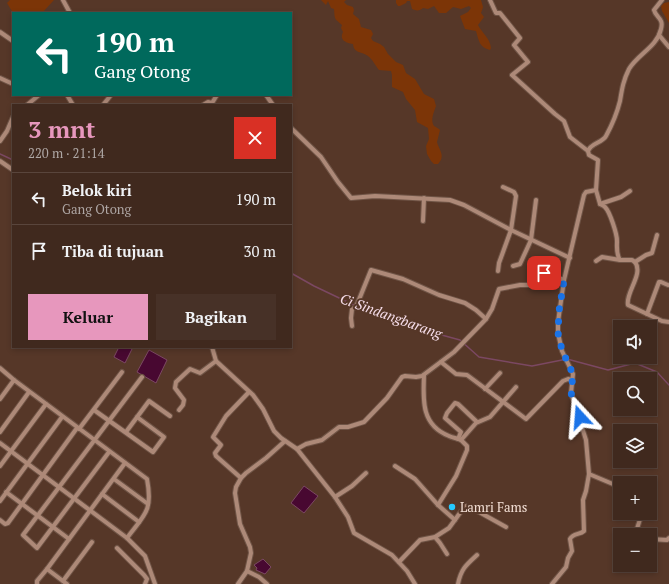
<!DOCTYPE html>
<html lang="id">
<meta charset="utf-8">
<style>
:root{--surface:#40291e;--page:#473127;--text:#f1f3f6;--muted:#aea6a4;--line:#59453c;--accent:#e797bd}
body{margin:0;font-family:"PT Serif",serif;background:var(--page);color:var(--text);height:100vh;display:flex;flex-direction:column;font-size:15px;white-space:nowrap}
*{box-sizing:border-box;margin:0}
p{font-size:13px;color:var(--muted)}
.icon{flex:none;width:22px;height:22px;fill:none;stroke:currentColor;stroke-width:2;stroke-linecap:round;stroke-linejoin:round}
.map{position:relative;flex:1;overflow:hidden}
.details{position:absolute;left:12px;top:104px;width:280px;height:244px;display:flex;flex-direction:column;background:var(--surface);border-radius:0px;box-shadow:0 2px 6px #0003,0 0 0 1px var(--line)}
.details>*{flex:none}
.guide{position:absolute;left:12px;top:12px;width:280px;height:84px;border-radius:0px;box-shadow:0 2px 6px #0003,0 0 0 1px var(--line);background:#00695c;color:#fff;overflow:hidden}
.fabs{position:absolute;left:613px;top:320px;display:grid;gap:8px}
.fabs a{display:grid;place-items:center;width:44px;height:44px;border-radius:0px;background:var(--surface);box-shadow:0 2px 6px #0003,0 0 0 1px var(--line);font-size:20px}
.pin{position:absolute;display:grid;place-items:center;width:34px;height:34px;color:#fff;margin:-17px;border-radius:8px;box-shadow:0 2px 6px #0006}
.me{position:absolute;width:44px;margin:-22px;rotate:341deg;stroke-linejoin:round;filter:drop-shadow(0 0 3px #0008)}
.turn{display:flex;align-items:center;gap:14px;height:84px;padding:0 16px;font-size:18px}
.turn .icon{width:52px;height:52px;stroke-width:2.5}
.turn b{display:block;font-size:28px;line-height:34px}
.round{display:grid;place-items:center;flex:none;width:42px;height:42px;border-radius:0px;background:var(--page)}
.overview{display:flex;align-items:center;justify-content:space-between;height:68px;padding:0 16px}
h1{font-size:24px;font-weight:600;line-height:30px;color:var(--accent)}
.action{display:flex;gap:8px;margin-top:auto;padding:8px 16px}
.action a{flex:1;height:46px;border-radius:0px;background:var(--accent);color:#111;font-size:16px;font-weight:600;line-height:46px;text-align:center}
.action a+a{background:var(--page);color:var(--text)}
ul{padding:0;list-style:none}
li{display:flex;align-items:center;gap:12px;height:52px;padding:0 16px;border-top:1px solid var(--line)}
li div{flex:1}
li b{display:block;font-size:15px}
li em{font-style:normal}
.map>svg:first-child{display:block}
</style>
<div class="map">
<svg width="669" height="584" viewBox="0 0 669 584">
<rect width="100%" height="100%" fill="#563728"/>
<g fill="#7c3507">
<polygon points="10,0 54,0 42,13 13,13 7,3"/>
<path d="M321 0H346L344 2 347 5 353 7 354 10 353 14 359 19 361 27 371 30 373 34 371 38 373 41 380 44 384 47 388 54 396 62 403 65 406 73 415 79 424 94 434 99 436 106C434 112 430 120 434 126 436 127 438 128 440 130L437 142C439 150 446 156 438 164H434L431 161 427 154 426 146 429 139 428 128 417 122 415 110 406 99 403 92 392 87V75L391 71 379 70C375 65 373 60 368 56 362 51 354 54 353 44 346 43 339 40 343 32L341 28 342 25C334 18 335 20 334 9L331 8 328 1 326 5Z"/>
<path d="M396 0H481L483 7 481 13 484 17 478 25C482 33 490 38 491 48L490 50C479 47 479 41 476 31L465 29 460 16 468 12 471 8 469 6 461 9 453 7 446 13H439L434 6 428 9 423 8C420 11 416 11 412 9L410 1H407L406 3 400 6H398L396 3Z"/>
<polygon points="669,2 669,23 662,11 661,6 664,3"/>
</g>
<g fill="#480831" stroke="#7b4862">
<polygon points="119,347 133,347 125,363 114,357"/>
<polygon points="149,350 167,360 156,383 137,372"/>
<polygon points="304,486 318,496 304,513 291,503"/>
<polygon points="263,559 271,567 265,574 256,570 257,568 254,565"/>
</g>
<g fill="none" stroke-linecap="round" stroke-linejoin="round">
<g stroke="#7b4862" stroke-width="1.5">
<polyline points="0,154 13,160"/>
<polyline points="291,273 314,286 356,306 396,315 438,334 460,340 479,357 532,366 567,359 608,370 635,363 657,372 669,385"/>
</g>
<defs>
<g id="street">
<polyline points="63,0 70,13"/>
<polyline points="490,0 496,13 500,13 520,38 514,45 528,62 512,75 555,114 564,121 570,137 588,151"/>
<polyline points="0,32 13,41"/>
<polyline points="659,35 669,47"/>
<polyline points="0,78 13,84"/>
<polyline points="67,95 73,105"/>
<polyline points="266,95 273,105"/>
<polyline points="27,105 39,95"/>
<polyline points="103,105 111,95"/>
<polyline points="203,105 208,102 212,103 217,95"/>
<polyline points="291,128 321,157 338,182 351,198 375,196 450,200 464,205 511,230 570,258"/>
<polyline points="0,141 7,131 13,117"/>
<polyline points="0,161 13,170"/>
<polyline points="600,204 621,197 630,191"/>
<polyline points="423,221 424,198"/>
<polyline points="596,261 602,257 620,260"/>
<path d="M635 262 632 260H620C616 254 617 248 617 241 617 234 610 212 605 207 604 206 602 205 600 204L596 190 598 160 589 155 588 151C591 143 602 143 606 136 612 125 617 113 620 101 622 89 623 81 629 69 638 54 657 47 661 29 664 18 656 18 654 10L662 0"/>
<path d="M635 262C644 274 625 293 628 305L662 321 669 322"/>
<polyline points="635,262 646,255 652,253 657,235"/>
<polyline points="513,266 520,264 531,240 536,200"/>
<polyline points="498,271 499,263 511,230 516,196 514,192 503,187"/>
<polyline points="647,314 659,282 661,282 668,285"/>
<polyline points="352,326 351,318 352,309 356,307 371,270 403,279 439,295 465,303 476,310 486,319"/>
<polyline points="212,347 216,361 253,395 263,409 274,431 281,438 297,449 335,497 348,517 354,533 392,555 407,571 415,584"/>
<polyline points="441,362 456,374 467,375 526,419 563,381 568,379 572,380"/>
<polyline points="0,368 14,380"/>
<path d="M424 375C423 400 421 425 449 436 453 438 457 438 461 440"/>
<polyline points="485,389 500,373"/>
<path d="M0 399 14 380 147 479C153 511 145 514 127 538"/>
<polyline points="94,410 153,452 164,437 137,417"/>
<polyline points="179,410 183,405 184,400 175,388 176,382 190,369 200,373 216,361"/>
<polyline points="79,429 122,372"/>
<polyline points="0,432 29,392"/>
<polyline points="126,432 149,401 170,416"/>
<polyline points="458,439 461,432 445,418 447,413 455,403 458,404 477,422"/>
<polyline points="0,443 127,538 145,556 155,584"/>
<polyline points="297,449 306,444 322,440 339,427 348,427 364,422 387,398 402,377 405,376 416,377 422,376 454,352 486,319 492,309 499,289 520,285 534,285 544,273 564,280"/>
<polyline points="109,452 37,548 23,535 142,377"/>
<polyline points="0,466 46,404"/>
<polyline points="395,466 415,479 438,505 455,520"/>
<polyline points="589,474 620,487"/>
<polyline points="241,478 216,456 215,453 221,445 213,437 226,416 249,392"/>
<polyline points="114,479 148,504"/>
<polyline points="6,492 69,539"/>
<polyline points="102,494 139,522"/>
<polyline points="335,497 352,486 366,473"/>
<polyline points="0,501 62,417"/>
<polyline points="438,505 456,476 467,450 467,446 461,440 476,423 490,417 516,387"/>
<polyline points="0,520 5,524 8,523 77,428"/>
<polyline points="635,535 642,513"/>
<polyline points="435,537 440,543 447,554"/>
<polyline points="650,539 667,540 669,538"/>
<polyline points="117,548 144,575 147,579 145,584"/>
<polyline points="399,562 420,540 435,537 449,528 465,506 479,512 506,527"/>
<polyline points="47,569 125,463"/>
<polyline points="247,571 259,577 267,584"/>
<polyline points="63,581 92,542"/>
<polyline points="37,584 37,581 47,569 67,584"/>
<polyline points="238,584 247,571 251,553 250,547 240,524 235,493 236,487 241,478 246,473 266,458 285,441"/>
<path d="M458 584C461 569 466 565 477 555"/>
<path d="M552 584 566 567 568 558 572 551 570 539C573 533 580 535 584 531L583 500 586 491 589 474 586 440 571 393 573 374 562 351 558 333V322L564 280 584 195 586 192 596 190"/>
</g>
</defs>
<use href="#street" stroke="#6f5446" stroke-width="6"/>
<use href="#street" stroke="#ad8978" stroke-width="4"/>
</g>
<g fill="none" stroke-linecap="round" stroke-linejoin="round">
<polyline stroke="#1a73e8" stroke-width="7" stroke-dasharray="0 12.6" points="544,273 564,280 559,311 558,333 562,350 573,374 571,393 580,417"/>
</g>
<circle fill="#25c9fe" stroke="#563728" stroke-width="1.5" cx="452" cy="507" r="4"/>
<g text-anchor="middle" stroke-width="4" stroke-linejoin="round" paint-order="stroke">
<g font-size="13" fill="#f3dfd5" stroke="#563728" text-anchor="start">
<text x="460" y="512">Lamri Fams</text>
</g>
<g font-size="14" font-style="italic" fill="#f5dce8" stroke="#563728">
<text transform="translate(391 316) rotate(20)" y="5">Ci Sindangbarang</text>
</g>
</g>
</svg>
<div class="fabs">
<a><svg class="icon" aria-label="sound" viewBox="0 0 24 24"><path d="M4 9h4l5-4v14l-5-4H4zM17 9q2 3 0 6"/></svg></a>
<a><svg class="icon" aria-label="search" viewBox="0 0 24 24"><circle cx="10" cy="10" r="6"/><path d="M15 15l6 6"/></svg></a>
<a><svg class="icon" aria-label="layers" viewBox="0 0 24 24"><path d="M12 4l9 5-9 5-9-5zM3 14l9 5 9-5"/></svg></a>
<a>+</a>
<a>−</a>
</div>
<div class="pin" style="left:544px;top:273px;background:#d93025"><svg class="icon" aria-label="arrive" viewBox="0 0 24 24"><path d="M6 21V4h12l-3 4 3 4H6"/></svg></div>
<svg class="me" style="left:580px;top:417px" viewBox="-20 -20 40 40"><path d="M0-17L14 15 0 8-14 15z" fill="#1a73e8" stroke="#fff" stroke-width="4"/></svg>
<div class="guide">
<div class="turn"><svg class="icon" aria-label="left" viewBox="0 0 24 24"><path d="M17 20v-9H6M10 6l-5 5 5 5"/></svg><div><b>190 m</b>Gang Otong</div></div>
</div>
<section class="details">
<div class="overview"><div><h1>3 mnt</h1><p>220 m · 21:14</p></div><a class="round" style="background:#d93025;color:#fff"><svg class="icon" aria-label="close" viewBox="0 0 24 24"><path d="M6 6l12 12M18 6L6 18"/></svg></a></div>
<ul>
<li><svg class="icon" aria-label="left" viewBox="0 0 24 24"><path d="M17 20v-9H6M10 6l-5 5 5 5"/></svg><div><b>Belok kiri</b><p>Gang Otong</p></div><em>190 m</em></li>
<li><svg class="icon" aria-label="arrive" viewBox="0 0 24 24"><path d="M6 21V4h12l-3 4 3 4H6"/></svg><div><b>Tiba di tujuan</b></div><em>30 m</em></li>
</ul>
<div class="action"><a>Keluar</a><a>Bagikan</a></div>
</section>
</div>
